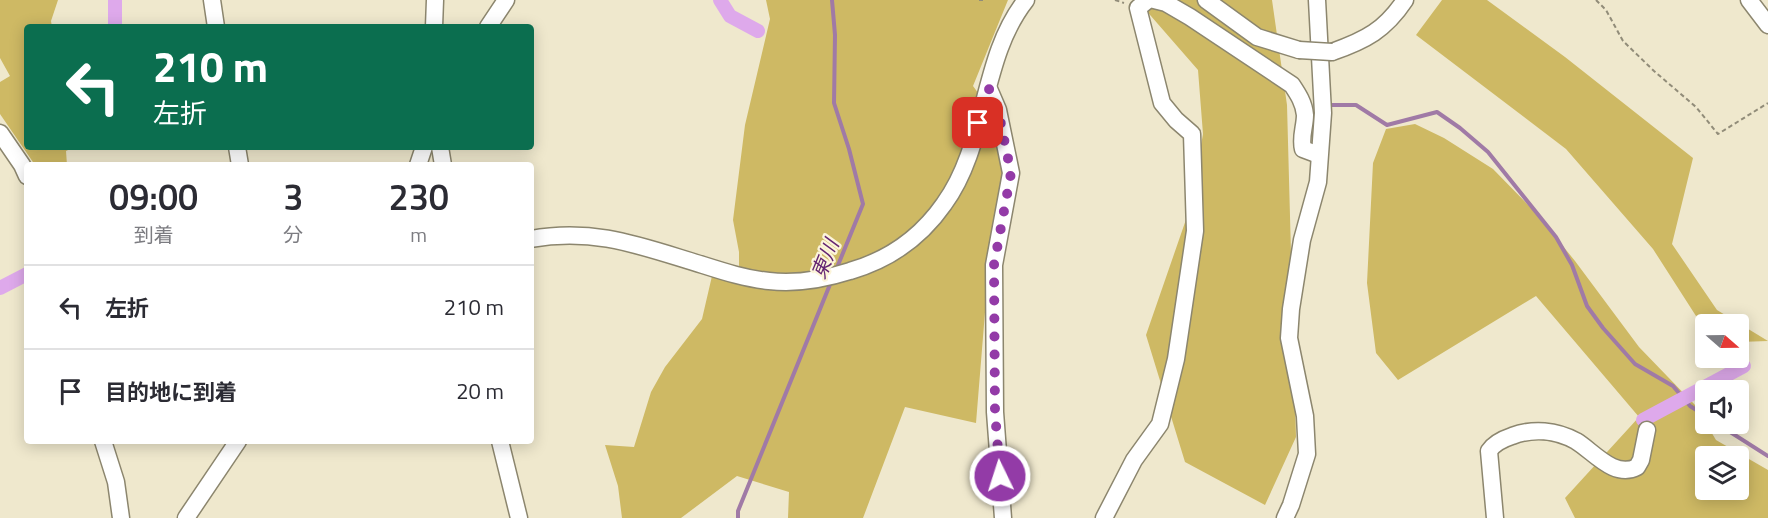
<!DOCTYPE html>
<html lang="ja">
<meta charset="utf-8">
<style>
:root{--surface:#fff;--page:#f7f7f7;--text:#2b2b33;--muted:#7c7c81;--line:#e1e1e2}
body{margin:0;font-family:"Titillium Web","Noto Sans JP",sans-serif;background:var(--page);color:var(--text);height:100vh;display:flex;flex-direction:column;font-size:22px;white-space:nowrap}
*{box-sizing:border-box;margin:0}
p{font-size:20px;color:var(--muted)}
.icon{flex:none;width:33px;height:33px;fill:none;stroke:currentColor;stroke-width:2;stroke-linecap:round;stroke-linejoin:round}
.map{position:relative;flex:1;overflow:hidden}
.drawer{position:absolute;left:24px;top:162px;width:510px;height:282px;display:flex;flex-direction:column;background:var(--surface);border-radius:6px;box-shadow:0 3px 15px #0003}
.drawer>*{flex:none}
.hud{position:absolute;left:24px;top:24px;width:510px;height:126px;border-radius:6px;box-shadow:0 3px 15px #0003;background:#0b6e4f;color:#fff;overflow:hidden}
.needle{width:39px;rotate:110deg}
.fabs{position:absolute;left:1695px;top:314px;display:grid;gap:12px}
.fabs a{display:grid;place-items:center;width:54px;height:54px;border-radius:6px;background:var(--surface);box-shadow:0 3px 15px #0003;font-size:30px}
.pin{position:absolute;display:grid;place-items:center;width:51px;height:51px;color:#fff;margin:-26px;border-radius:12px;box-shadow:0 3px 9px #0006}
.me{position:absolute;width:66px;margin:-33px;rotate:356deg;stroke-linejoin:round;filter:drop-shadow(0 0 4px #0008)}
.turn{display:flex;align-items:center;gap:21px;height:126px;padding:0 30px;font-size:27px}
.turn .icon{width:78px;height:78px;stroke-width:2.5}
.turn b{display:block;font-size:42px;line-height:51px}
.eta{display:flex;justify-content:space-evenly;align-items:center;height:102px;text-align:center}
.eta b{font-size:36px;font-weight:600;line-height:42px}
ul{padding:0;list-style:none}
li{display:flex;align-items:center;gap:18px;height:84px;padding:0 30px;border-top:2px solid var(--line)}
li div{flex:1}
li b{display:block;font-size:22px}
li em{font-style:normal}
.map>svg:first-child{display:block}
</style>
<div class="map">
<svg width="1768" height="518" viewBox="0 0 1768 518">
<rect width="100%" height="100%" fill="#efe8cd"/>
<g fill="#ceb964" fill-rule="evenodd">
<polygon points="0,0 58,0 51,21 52,27 27,27 27,147 74,147 66,151 67,165 35,165 0,114 0,82 10,76 0,58"/>
<polygon points="766,0 1008,0 973,86 998,120 1008,172 989,263 976,423 905,407 863,518 788,518 789,492 737,476 681,518 622,518 618,486 605,445 634,447 651,392 665,367 702,319 712,276 770,290 771,283 739,269 739,252 733,220 745,125 770,19"/>
<polygon points="1137,0 1272,0 1287,105 1296,437 1265,505 1185,462 1146,335 1190,208 1203,134 1198,70"/>
<polygon points="1442,0 1487,0 1565,57 1693,158 1672,244 1717,310 1768,341 1739,342 1738,324 1706,324 1705,330 1653,249 1566,149 1416,35"/>
<path d="M1415 124 1444 138 1493 169 1536 213 1575 261 1639 347 1695 405 1716 440 1768 470V518H1575L1565 498 1639 417 1536 296 1398 380 1376 353 1367 283 1373 163 1386 129ZM1706 456H1738V489H1706Z"/>
</g>
<g fill="none" stroke-linecap="round" stroke-linejoin="round">
<g stroke="#a07aa6" stroke-width="4">
<polyline points="832,0 835,35 834,103 849,149 863,204 836,270"/>
<polyline points="1328,105 1356,105 1387,125 1437,112 1460,128 1488,152 1556,237 1572,265 1587,306 1603,328 1635,364 1673,386 1690,406 1706,416"/>
<polyline points="1716,423 1768,456"/>
<polyline points="738,518 738,511 831,282"/>
</g>
<g stroke="#dea9eb" stroke-width="14">
<polyline points="115,0 115,27"/>
<polyline points="720,0 730,16 758,31"/>
<polyline points="0,288 27,274"/>
<polyline points="1643,420 1744,366"/>
</g>
<defs>
<g id="minor">
<polyline points="212,0 216,27"/>
<path d="M1154 0 1166 3 1190 17 1292 85C1298 94 1304 103 1305 115 1305 127 1300 137 1303 149L1319 155"/>
<polyline points="1206,0 1257,37 1299,50"/>
<polyline points="1749,0 1768,25"/>
<polyline points="434,27 435,0"/>
<polyline points="488,27 506,0"/>
<path d="M1332 52C1366 40 1385 30 1405 0"/>
<polyline points="989,89 998,110 1011,173 994,265 995,412 1003,518"/>
<polyline points="0,133 22,165 27,176"/>
<polyline points="237,147 240,165"/>
<polyline points="440,147 443,165"/>
<polyline points="418,165 424,147"/>
<path d="M531 239C595 227 643 247 703 265 725 272 747 279 769 281 796 284 825 279 850 271 888 260 921 237 944 204 988 144 980 58 1026 0"/>
<polyline points="103,441 116,482 121,518"/>
<polyline points="500,441 519,518"/>
<polyline points="186,518 238,441"/>
<polyline points="1104,518 1134,460 1160,424 1176,359 1195,231 1192,134 1176,120 1162,103 1138,8 1148,0"/>
<polyline points="1285,518 1291,505 1307,454 1305,416 1289,338 1291,309 1302,240 1318,182 1323,113 1317,0"/>
<path d="M1495 518 1489 451C1494 443 1503 439 1512 436 1533 428 1556 430 1576 441 1593 451 1614 479 1637 467L1641 460 1647 430"/>
</g>
</defs>
<use href="#minor" stroke="#8c866e" stroke-width="19"/>
<g stroke="#918c79" stroke-width="2" stroke-dasharray="4.5 3" stroke-linecap="butt">
<polyline points="979,0 983,0"/>
<polyline points="1115,0 1124,3"/>
<polyline points="1596,0 1606,10 1623,41 1654,71 1696,107 1718,134 1768,103"/>
</g>
<use href="#minor" stroke="#fff" stroke-width="16"/>
<defs>
<polyline id="minor-bridge" points="1299,50 1332,52"/>
</defs>
<use href="#minor-bridge" stroke="#8c866e" stroke-width="19" stroke-linecap="butt"/>
<use href="#minor-bridge" stroke="#fff" stroke-width="16"/>
</g>
<g fill="none" stroke-linecap="round" stroke-linejoin="round">
<polyline stroke="#933ba7" stroke-width="10" stroke-dasharray="0 18" points="978,123 989,89 998,110 1011,173 994,265 995,412 1000,476"/>
</g>
<g text-anchor="middle" stroke-width="4.5" stroke-linejoin="round" paint-order="stroke">
<g font-size="20" font-style="italic" fill="#642572" stroke="#fcf5da">
<text transform="translate(825 259) rotate(-68)" y="7">東川</text>
</g>
</g>
</svg>
<div class="fabs">
<a><svg class="needle" viewBox="-14 -14 28 28"><path d="M0-13l5 13h-10z" fill="#e53935"/><path d="M0 13l5-13h-10z" fill="#7c7c81"/></svg></a>
<a><svg class="icon" aria-label="sound" viewBox="0 0 24 24"><path d="M4 9h4l5-4v14l-5-4H4zM17 9q2 3 0 6"/></svg></a>
<a><svg class="icon" aria-label="layers" viewBox="0 0 24 24"><path d="M12 4l9 5-9 5-9-5zM3 14l9 5 9-5"/></svg></a>
</div>
<div class="pin" style="left:978px;top:123px;background:#d93025"><svg class="icon" aria-label="arrive" viewBox="0 0 24 24"><path d="M6 21V4h12l-3 4 3 4H6"/></svg></div>
<svg class="me" style="left:1000px;top:476px" viewBox="-20 -20 40 40"><circle r="17" fill="#933ba7" stroke="#fff" stroke-width="3"/><path d="M0-11L8 9 0 5-8 9z" fill="#fff"/></svg>
<div class="hud">
<div class="turn"><svg class="icon" aria-label="left" viewBox="0 0 24 24"><path d="M17 20v-9H6M10 6l-5 5 5 5"/></svg><div><b>210 m</b>左折</div></div>
</div>
<section class="drawer">
<div class="eta">
<div><b>09:00</b><p>到着</p></div>
<div><b>3</b><p>分</p></div>
<div><b>230</b><p>m</p></div>
</div>
<ul>
<li><svg class="icon" aria-label="left" viewBox="0 0 24 24"><path d="M17 20v-9H6M10 6l-5 5 5 5"/></svg><div><b>左折</b></div><em>210 m</em></li>
<li><svg class="icon" aria-label="arrive" viewBox="0 0 24 24"><path d="M6 21V4h12l-3 4 3 4H6"/></svg><div><b>目的地に到着</b></div><em>20 m</em></li>
</ul>
</section>
</div>
